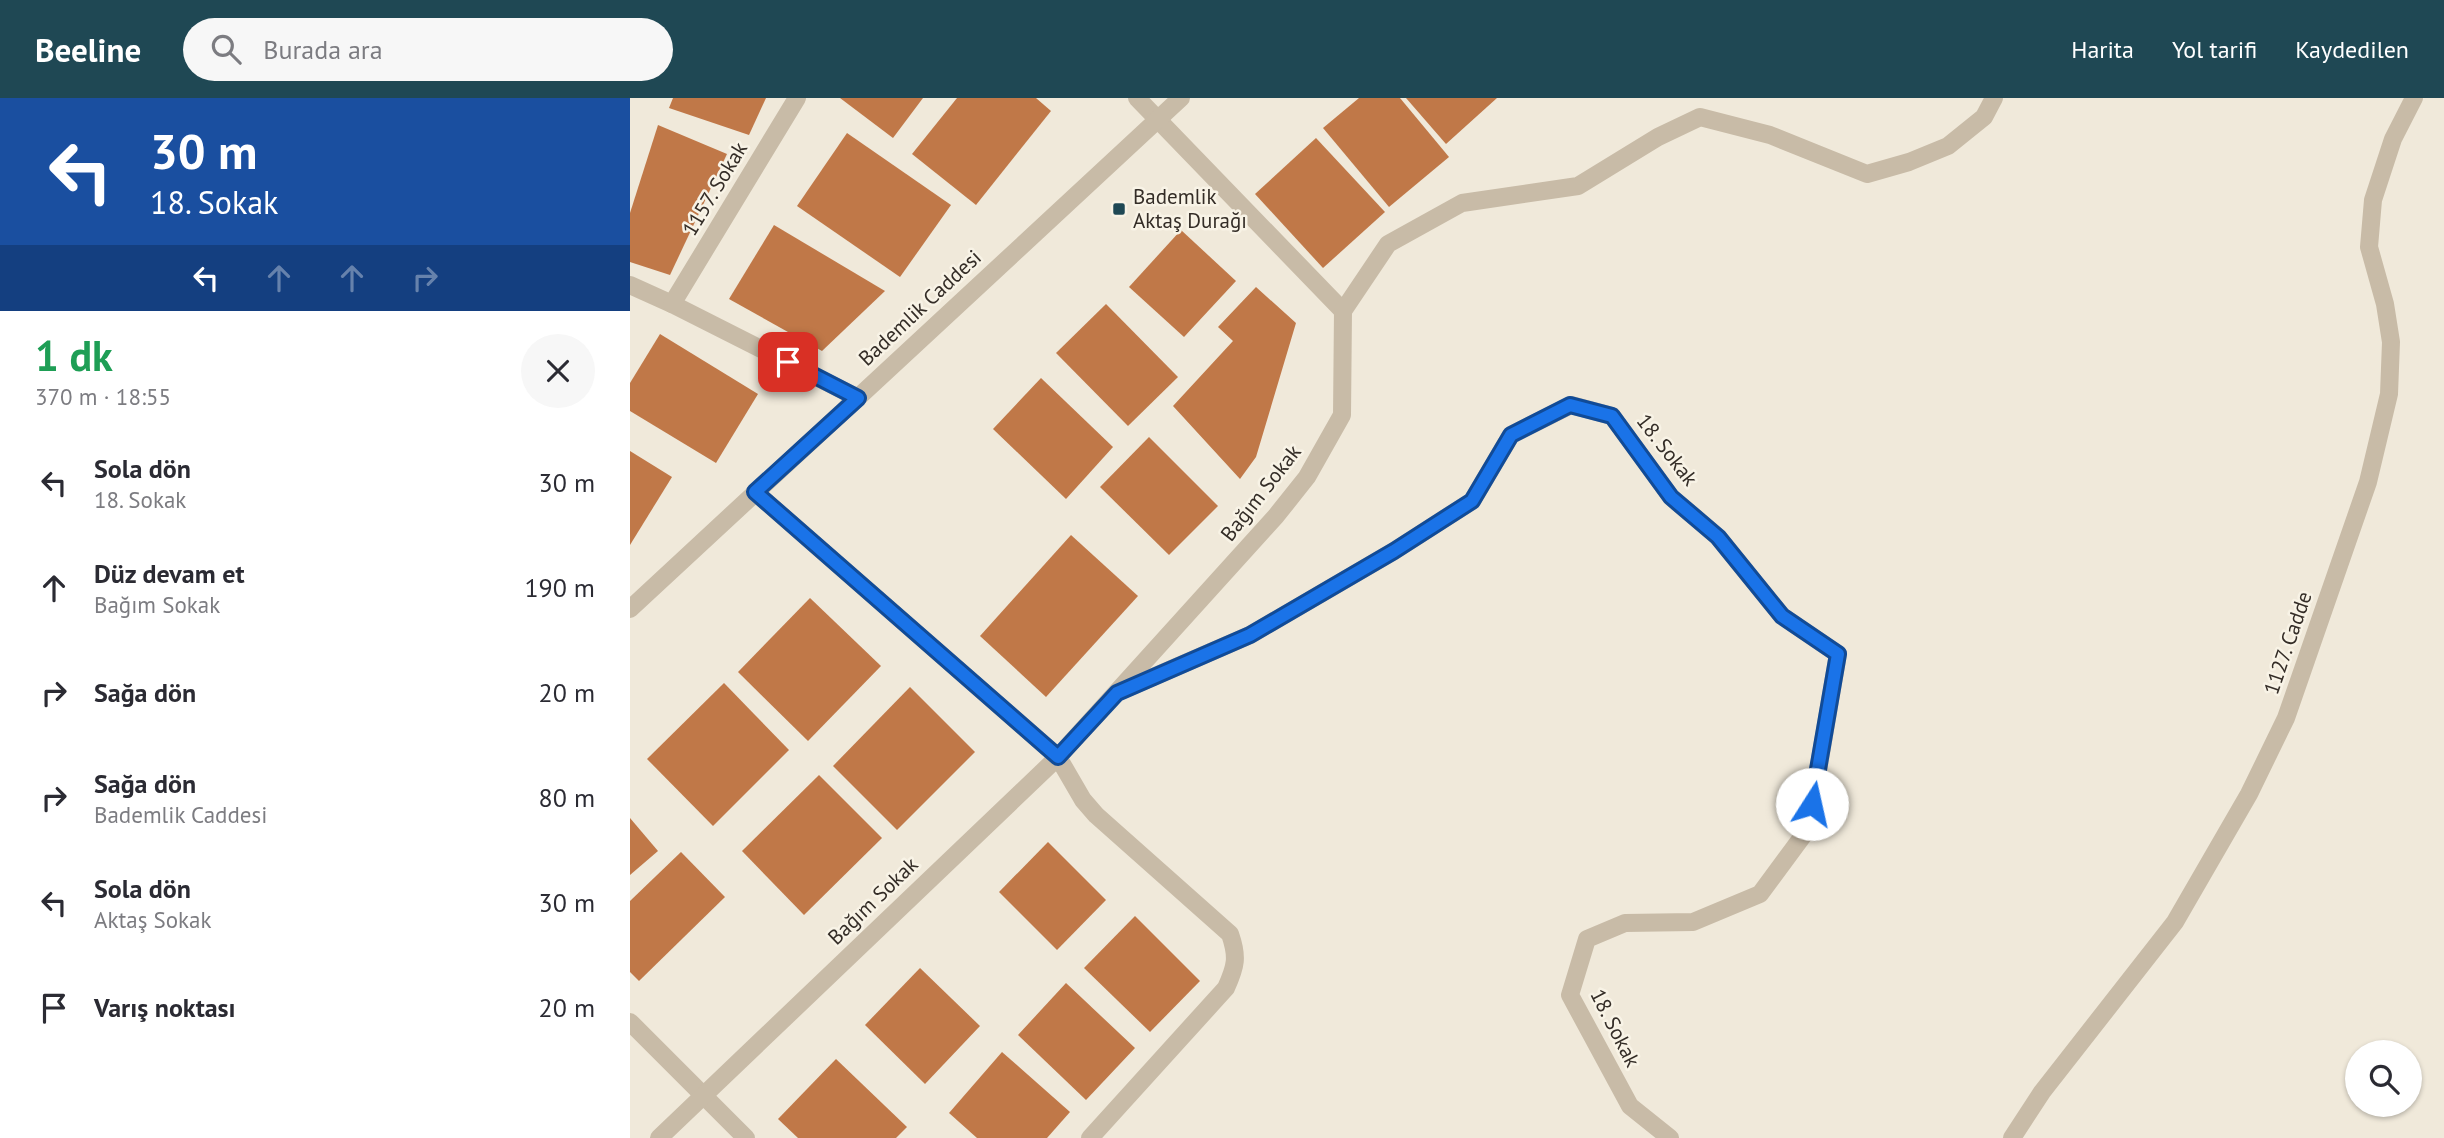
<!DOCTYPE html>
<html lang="tr">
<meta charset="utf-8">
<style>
:root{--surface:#fff;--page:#f7f7f7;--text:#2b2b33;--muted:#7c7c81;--accent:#1f4854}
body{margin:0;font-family:"PT Sans",sans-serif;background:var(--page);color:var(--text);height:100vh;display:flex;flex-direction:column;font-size:26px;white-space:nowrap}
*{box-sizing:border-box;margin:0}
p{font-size:23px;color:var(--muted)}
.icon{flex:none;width:38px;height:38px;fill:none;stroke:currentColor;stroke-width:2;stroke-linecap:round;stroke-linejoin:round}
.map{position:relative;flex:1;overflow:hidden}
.side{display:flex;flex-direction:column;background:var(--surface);width:630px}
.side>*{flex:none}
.guide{background:#1a4fa0;color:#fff;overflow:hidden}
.buttons{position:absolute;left:1715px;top:942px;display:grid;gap:14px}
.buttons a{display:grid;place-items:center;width:77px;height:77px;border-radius:50%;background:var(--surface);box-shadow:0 2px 5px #0004;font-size:35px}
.pin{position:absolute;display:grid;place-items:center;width:60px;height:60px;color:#fff;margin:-30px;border-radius:14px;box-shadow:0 4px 10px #0006}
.me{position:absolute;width:77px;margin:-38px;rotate:10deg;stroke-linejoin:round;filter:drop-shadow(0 0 5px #0008)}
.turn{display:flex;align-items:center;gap:24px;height:147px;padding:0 35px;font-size:32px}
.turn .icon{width:91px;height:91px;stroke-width:2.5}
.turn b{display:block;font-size:49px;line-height:60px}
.lanes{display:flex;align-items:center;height:66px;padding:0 35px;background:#0003;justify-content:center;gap:35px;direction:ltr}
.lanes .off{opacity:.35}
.round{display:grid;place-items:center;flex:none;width:74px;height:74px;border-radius:37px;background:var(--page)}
.headline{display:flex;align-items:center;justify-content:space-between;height:119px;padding:0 35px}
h1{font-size:42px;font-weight:600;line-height:52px;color:#1e9e55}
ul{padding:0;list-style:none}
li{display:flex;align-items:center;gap:21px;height:105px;padding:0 35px}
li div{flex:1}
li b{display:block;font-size:26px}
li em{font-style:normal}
header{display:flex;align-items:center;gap:42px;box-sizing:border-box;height:98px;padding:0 35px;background:var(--accent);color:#fff}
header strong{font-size:33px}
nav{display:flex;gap:38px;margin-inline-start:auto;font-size:24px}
.search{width:490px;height:63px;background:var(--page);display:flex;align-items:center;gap:18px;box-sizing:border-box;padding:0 24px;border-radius:38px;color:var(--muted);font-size:26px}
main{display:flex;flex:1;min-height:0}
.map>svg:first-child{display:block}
</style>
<header>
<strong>Beeline</strong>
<div class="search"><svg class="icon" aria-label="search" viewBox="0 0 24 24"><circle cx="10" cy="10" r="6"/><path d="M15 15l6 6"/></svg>Burada ara</div>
<nav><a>Harita</a><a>Yol tarifi</a><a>Kaydedilen</a></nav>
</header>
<main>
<section class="side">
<div class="guide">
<div class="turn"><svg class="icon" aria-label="left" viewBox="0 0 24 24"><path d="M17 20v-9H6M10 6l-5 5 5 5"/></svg><div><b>30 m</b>18. Sokak</div></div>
<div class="lanes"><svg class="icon" aria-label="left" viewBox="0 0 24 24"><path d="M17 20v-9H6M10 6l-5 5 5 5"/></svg><svg class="icon off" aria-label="ahead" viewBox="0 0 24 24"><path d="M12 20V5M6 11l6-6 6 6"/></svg><svg class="icon off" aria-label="ahead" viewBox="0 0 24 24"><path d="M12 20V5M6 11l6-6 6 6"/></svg><svg class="icon off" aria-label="right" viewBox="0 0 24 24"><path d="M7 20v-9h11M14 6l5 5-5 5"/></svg></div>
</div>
<div class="headline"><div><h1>1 dk</h1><p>370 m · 18:55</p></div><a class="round"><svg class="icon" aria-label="close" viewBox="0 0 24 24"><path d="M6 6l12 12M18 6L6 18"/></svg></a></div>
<ul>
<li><svg class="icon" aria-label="left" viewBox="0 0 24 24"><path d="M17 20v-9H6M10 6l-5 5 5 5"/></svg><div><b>Sola dön</b><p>18. Sokak</p></div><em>30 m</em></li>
<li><svg class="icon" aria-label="ahead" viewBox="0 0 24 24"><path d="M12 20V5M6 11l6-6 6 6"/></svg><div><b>Düz devam et</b><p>Bağım Sokak</p></div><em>190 m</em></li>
<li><svg class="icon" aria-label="right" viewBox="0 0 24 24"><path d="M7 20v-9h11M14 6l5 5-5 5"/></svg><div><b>Sağa dön</b></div><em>20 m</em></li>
<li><svg class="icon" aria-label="right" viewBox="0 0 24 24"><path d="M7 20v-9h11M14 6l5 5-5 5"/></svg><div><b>Sağa dön</b><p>Bademlik Caddesi</p></div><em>80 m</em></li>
<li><svg class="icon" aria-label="left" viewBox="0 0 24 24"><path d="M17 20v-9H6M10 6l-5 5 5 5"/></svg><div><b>Sola dön</b><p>Aktaş Sokak</p></div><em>30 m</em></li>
<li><svg class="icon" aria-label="arrive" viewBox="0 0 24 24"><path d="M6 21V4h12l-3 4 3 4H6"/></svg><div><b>Varış noktası</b></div><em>20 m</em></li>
</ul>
</section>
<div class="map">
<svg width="1814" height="1040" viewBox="0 0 1814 1040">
<rect width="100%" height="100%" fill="#f0e9da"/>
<g fill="#c07848">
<polygon points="43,0 136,0 119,37 39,10"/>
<polygon points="210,0 293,0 263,40"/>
<polygon points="327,0 406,0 421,13 346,107 282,56"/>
<polygon points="729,0 770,0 819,59 759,109 693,30"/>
<polygon points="776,0 867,0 816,46"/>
<polygon points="28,27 97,56 40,177 0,164 0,115"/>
<polygon points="217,35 321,107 270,179 167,108"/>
<polygon points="686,40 755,114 693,170 625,96"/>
<polygon points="144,127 255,193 192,253 99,201"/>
<polygon points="551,132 606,183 554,239 499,189"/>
<polygon points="626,189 666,225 626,359 610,381 543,308 603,243 588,229"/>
<polygon points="476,206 548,279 498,328 426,255"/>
<polygon points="30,236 128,296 86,365 0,313 0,285"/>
<polygon points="411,280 483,349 436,401 363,331"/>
<polygon points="519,339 588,408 539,457 470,389"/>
<polygon points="0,353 42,379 0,447"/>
<polygon points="441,437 508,498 416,599 350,538"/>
<polygon points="180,500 251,568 178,643 108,574"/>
<polygon points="94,585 159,652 83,728 17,661"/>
<polygon points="280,589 345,654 267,732 203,668"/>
<polygon points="189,677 252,740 174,817 112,753"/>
<polygon points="0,720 28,753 0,777"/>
<polygon points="418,744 476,802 427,852 369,794"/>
<polygon points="51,754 95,799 9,883 0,874 0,803"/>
<polygon points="505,818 570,883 520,934 454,870"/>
<polygon points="290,870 350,928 295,986 235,927"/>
<polygon points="436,885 505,950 456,1002 388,937"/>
<polygon points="372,954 440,1014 417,1040 347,1040 319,1015"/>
<polygon points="206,961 277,1029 266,1040 168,1040 148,1021"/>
</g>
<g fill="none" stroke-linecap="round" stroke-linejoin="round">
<g stroke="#c8bba7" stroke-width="18">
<polyline points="507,0 713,213"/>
<polyline points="0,187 42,206 228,300"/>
<polyline points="42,206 167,0"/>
<path d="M125 394 428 659 453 702 466 717 600 836C608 859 606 868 596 890L460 1040"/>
<polyline points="493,592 620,537 764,453 842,403 881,337 941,307 982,318 1041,399 1088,439 1152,518 1208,556 1178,731 1130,796 1063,824 995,825 957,841 940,897 1000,1008 1040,1040"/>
<polyline points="0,924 116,1040"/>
<polyline points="29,1040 428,659 646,418 677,379 712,317 713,213 758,146 832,105 948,88 1028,39 1070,19 1140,37 1237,76 1279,64 1318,48 1354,19 1364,0"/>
<polyline points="1382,1040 1412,994 1545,824 1619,696 1656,620 1738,384 1759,296 1761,244 1755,206 1739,149 1743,102 1763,41 1784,0"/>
</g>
<polyline stroke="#c8bba7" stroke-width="18" points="0,511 551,0"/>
</g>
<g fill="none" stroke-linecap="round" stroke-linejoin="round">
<defs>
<polyline id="route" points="158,264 228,300 125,394 428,659 487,595 620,537 764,453 842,403 881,337 940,307 982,318 1041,399 1088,439 1152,518 1208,556 1182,706"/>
</defs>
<use href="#route" stroke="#114b97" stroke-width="18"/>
<use href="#route" stroke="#1a73e8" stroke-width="12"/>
</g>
<rect fill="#1f4854" stroke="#f8f3e6" stroke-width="2.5" x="482" y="104" width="14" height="14" rx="3.5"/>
<g text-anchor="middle" stroke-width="5" stroke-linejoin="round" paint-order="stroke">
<g font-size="21" fill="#342d27" stroke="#f8f3e6">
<text transform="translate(85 91) rotate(-59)" y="7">1157. Sokak</text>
<text transform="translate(290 210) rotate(-43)" y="7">Bademlik Caddesi</text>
<text transform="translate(1037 352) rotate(52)" y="7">18. Sokak</text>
<text transform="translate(631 395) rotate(-52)" y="7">Bağım Sokak</text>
<text transform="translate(1658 545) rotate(-71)" y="7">1127. Cadde</text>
<text transform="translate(243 803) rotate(-44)" y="7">Bağım Sokak</text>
<text transform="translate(985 930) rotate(63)" y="7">18. Sokak</text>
</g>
<g font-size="21" fill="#342d27" stroke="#f8f3e6" text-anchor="start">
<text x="503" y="106">Bademlik<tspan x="503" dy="24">Aktaş Durağı</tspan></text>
</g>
</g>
</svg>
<div class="buttons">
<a><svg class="icon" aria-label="search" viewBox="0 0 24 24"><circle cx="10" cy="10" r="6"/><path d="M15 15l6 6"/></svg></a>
</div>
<div class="pin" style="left:158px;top:264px;background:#d93025"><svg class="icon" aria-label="arrive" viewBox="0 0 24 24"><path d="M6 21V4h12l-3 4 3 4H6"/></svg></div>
<svg class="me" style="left:1182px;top:706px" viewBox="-20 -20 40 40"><circle r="19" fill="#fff"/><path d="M0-13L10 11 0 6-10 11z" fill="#1a73e8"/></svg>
</div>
</main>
